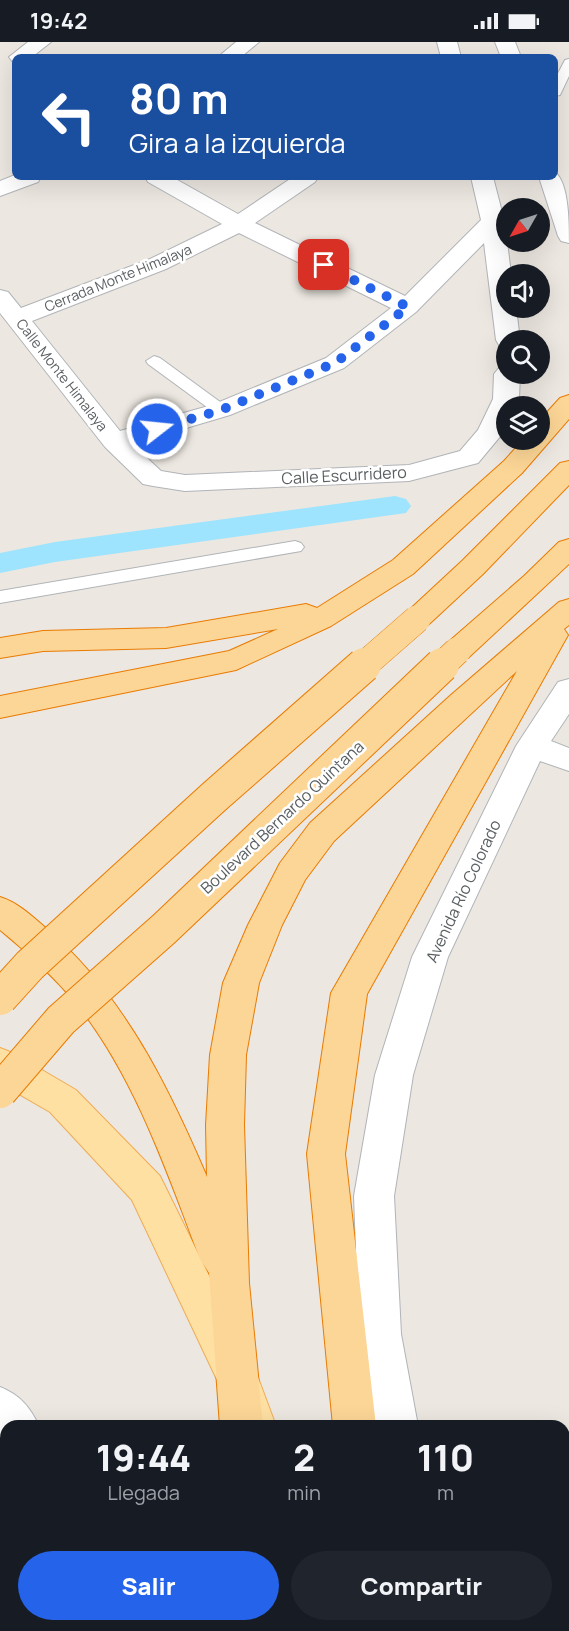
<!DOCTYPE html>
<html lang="es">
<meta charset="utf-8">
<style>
:root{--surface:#171b24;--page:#20242c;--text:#f1f3f6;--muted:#9ea1a6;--accent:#2563eb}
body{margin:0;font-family:Manrope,sans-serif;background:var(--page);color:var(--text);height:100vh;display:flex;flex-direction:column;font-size:22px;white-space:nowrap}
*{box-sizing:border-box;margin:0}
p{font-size:20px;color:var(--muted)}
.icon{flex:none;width:33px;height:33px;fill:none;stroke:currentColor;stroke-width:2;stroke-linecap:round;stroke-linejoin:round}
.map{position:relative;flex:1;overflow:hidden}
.drawer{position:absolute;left:0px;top:1378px;width:570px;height:212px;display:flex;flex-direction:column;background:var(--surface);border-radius:18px 18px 0 0;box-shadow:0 6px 24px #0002}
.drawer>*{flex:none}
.hud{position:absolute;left:12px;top:12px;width:546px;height:126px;border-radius:9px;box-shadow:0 6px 24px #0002;background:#1a4fa0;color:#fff;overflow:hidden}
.needle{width:39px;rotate:231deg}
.tools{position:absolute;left:496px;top:156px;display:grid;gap:12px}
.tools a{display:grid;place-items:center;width:54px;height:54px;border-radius:50%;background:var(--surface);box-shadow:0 6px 24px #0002;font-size:30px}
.pin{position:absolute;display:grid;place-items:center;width:51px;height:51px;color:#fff;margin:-26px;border-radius:12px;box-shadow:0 3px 9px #0006}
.me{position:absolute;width:66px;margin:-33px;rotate:74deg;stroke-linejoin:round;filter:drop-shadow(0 0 4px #0008)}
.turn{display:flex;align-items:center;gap:21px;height:126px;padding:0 18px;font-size:27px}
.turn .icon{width:78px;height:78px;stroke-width:2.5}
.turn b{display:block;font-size:42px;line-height:51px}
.eta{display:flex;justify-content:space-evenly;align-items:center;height:102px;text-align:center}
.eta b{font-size:36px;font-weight:800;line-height:42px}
.primary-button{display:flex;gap:12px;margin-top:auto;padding:12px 18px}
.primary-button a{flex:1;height:69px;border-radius:36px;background:var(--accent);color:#fff;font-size:24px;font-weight:800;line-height:69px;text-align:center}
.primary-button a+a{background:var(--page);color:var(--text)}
.status{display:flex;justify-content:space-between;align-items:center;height:42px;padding:0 30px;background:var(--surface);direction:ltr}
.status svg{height:16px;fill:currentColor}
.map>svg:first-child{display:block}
</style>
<div class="status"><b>19:42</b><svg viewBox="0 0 49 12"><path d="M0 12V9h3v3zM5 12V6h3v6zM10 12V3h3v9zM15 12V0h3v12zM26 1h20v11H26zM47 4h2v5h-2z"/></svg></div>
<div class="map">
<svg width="569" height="1589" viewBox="0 0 569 1589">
<rect width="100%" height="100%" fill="#ece7e0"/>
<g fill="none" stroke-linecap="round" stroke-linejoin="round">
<polygon fill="#9ee4fe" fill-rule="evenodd" points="395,454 406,457 411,464 406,471 55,520 0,531 0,511 55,500"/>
<defs>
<g id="service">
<polygon points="569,17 569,34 560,53 555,54 555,37 565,18"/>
<polygon points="154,314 160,316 227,365 229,368 227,371 215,371 148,322 146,319"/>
<polygon points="295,499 301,501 304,505 301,509 0,561 0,549"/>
<polygon points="0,1394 6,1397 6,1429 0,1426"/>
<polygon points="0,1444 6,1446 6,1479 0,1477"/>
<polygon points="95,1584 127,1584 129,1589 97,1589"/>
<polygon points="142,1584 174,1584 176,1589 144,1589"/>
</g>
<g id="minor">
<polygon points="28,0 51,0 32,15 15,15 15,20 12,19 9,15"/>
<polygon points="236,0 259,0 241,15 218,15"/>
<polygon points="437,0 457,0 461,15 441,15"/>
<polygon points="495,0 515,0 521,15 501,15"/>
<path d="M555 130C569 141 569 182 569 201L561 199 558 194 539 135H555Z"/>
<polygon points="15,133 15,135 41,135 38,140 0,154 0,139"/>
<path d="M145 135H172L238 172 293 135H318L315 140 255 181 405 254 481 178 471 135H493L502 170 507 168V182L505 183 511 232H507V266H516L520 298H507V305L499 303 496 298 484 201 416 270 344 326 230 373 132 402 161 429 185 433 409 423 460 409 478 388 493 357 494 332 498 327 507 324V332H520L519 357 515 364H507V382L503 391 478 421 409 439 185 449 153 444 143 442 105 405 0 271V248L8 250 21 266 150 217 222 182 148 140ZM239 191 391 266 326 316 212 363 120 389 32 279 166 227Z"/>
<polygon points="569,637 569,672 551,699 569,706 569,729 540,719 448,915 413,1033 394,1154 401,1292 418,1384 375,1384 359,1292 354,1154 375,1033 412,915 516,704 558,640"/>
<polygon points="432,1584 478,1584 480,1589 434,1589"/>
</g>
<g id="tertiary">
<path d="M0 1345C20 1353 30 1365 39 1384H6V1401L0 1397Z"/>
<polygon points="0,1471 6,1473 6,1523 0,1520"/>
<polygon points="51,1584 99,1584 101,1589 53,1589"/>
<polygon points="169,1584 217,1584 219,1589 171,1589"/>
</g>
<g id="primary">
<polygon points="0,1006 13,1011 76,1048 160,1134 254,1325 276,1384 234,1384 220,1344 132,1158 50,1070 0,1041"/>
<polygon points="303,1584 349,1584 351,1589 305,1589"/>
</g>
<g id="trunk">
<polygon points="569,353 569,377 522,431 413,532 331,584 236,628 0,676 0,654 229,609 278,587 166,606 43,609 0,616 0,596 43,589 166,586 306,562 317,566 393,518 504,419 523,398 540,398 540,378 560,356"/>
<polygon points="569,419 569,443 483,532 427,584 417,587 407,584 402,577 407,570 463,518 560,421"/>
<polygon points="569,497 569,522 468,616 457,619 446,616 442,609 446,602 524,534 559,500"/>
<path d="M569 557V583L564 587 568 593 367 952 345 1112 376 1384H333L307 1112 331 951 517 629 334 799 305 838 282 883 259 941 246 1013 244 1083 249 1241 263 1384H220L209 1231 200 1217C167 1130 135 1035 76 961 53 934 27 910 0 888V855C19 861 33 875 48 888 124 954 168 1044 207 1135L206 1083 210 1013 223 941 248 883 280 821 310 781 451 653 559 560Z"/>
<rect x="223" y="1584" width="46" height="5"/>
<polygon points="395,1584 441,1584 442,1589 396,1589"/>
</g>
</defs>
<use href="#service" stroke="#b1b4b8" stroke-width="2"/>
<use href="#minor" stroke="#b1b4b8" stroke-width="2"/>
<use href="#tertiary" stroke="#b1b4b8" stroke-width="2"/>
<use href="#primary" stroke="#efab56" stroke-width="2"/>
<use href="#trunk" stroke="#e97b03" stroke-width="2"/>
<use href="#service" fill="#fff" fill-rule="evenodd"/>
<use href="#minor" fill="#fff" fill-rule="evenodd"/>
<use href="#tertiary" fill="#fff" fill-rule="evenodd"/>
<use href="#primary" fill="#fee0a3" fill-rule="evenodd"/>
<use href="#trunk" fill="#fcd696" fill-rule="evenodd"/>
<defs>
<g id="trunk-bridge-far1">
<polyline points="362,625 417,577"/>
<polyline points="440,625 457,609"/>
</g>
<g id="trunk-bridge">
<polyline points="0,956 30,923 214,755 364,623"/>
<polyline points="0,1049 61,978 164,887 442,623"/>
</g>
</defs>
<use href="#trunk-bridge-far1" stroke="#e97b03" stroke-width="28" stroke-linecap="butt"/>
<use href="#trunk-bridge" stroke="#e97b03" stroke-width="36" stroke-linecap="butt"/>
<use href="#trunk-bridge-far1" stroke="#fcd696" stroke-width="27"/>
<use href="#trunk-bridge" stroke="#fcd696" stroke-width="34"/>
</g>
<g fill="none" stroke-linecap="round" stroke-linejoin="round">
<polyline stroke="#2563eb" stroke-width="10" stroke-dasharray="0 18" points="157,387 221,368 335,321 408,265 324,223"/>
</g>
<g text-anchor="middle" stroke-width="5" stroke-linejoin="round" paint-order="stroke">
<g font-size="14" fill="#595e61" stroke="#fff">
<text transform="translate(118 236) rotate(-22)" y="5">Cerrada Monte Himalaya</text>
<text transform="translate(62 333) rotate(52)" y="5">Calle Monte Himalaya</text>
</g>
<g font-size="16" fill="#595e61" stroke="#fff">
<text transform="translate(344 433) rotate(-3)" y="6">Calle Escurridero</text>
<text transform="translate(282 775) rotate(-43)" y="6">Boulevard Bernardo Quintana</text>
<text transform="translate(463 849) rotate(-65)" y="6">Avenida Río Colorado</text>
</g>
</g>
</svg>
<div class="tools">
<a><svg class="needle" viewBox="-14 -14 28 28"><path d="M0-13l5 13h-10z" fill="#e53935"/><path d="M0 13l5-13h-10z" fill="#9ea1a6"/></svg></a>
<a><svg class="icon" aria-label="sound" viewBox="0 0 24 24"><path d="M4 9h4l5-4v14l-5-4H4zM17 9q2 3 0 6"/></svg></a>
<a><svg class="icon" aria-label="search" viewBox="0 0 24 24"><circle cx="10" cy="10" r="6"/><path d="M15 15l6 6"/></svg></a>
<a><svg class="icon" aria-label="layers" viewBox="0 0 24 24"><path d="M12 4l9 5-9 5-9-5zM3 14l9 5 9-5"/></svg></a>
</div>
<div class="pin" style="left:324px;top:223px;background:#d93025"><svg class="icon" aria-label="arrive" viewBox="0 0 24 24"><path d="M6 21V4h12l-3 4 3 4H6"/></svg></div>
<svg class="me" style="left:157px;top:387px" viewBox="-20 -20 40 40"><circle r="17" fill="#2563eb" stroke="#fff" stroke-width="3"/><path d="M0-11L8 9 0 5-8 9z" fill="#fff"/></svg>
<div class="hud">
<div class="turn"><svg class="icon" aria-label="left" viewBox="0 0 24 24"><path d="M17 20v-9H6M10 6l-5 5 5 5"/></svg><div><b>80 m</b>Gira a la izquierda</div></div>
</div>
<section class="drawer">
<div class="eta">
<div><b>19:44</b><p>Llegada</p></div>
<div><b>2</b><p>min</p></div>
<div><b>110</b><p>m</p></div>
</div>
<div class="primary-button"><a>Salir</a><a>Compartir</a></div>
</section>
</div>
